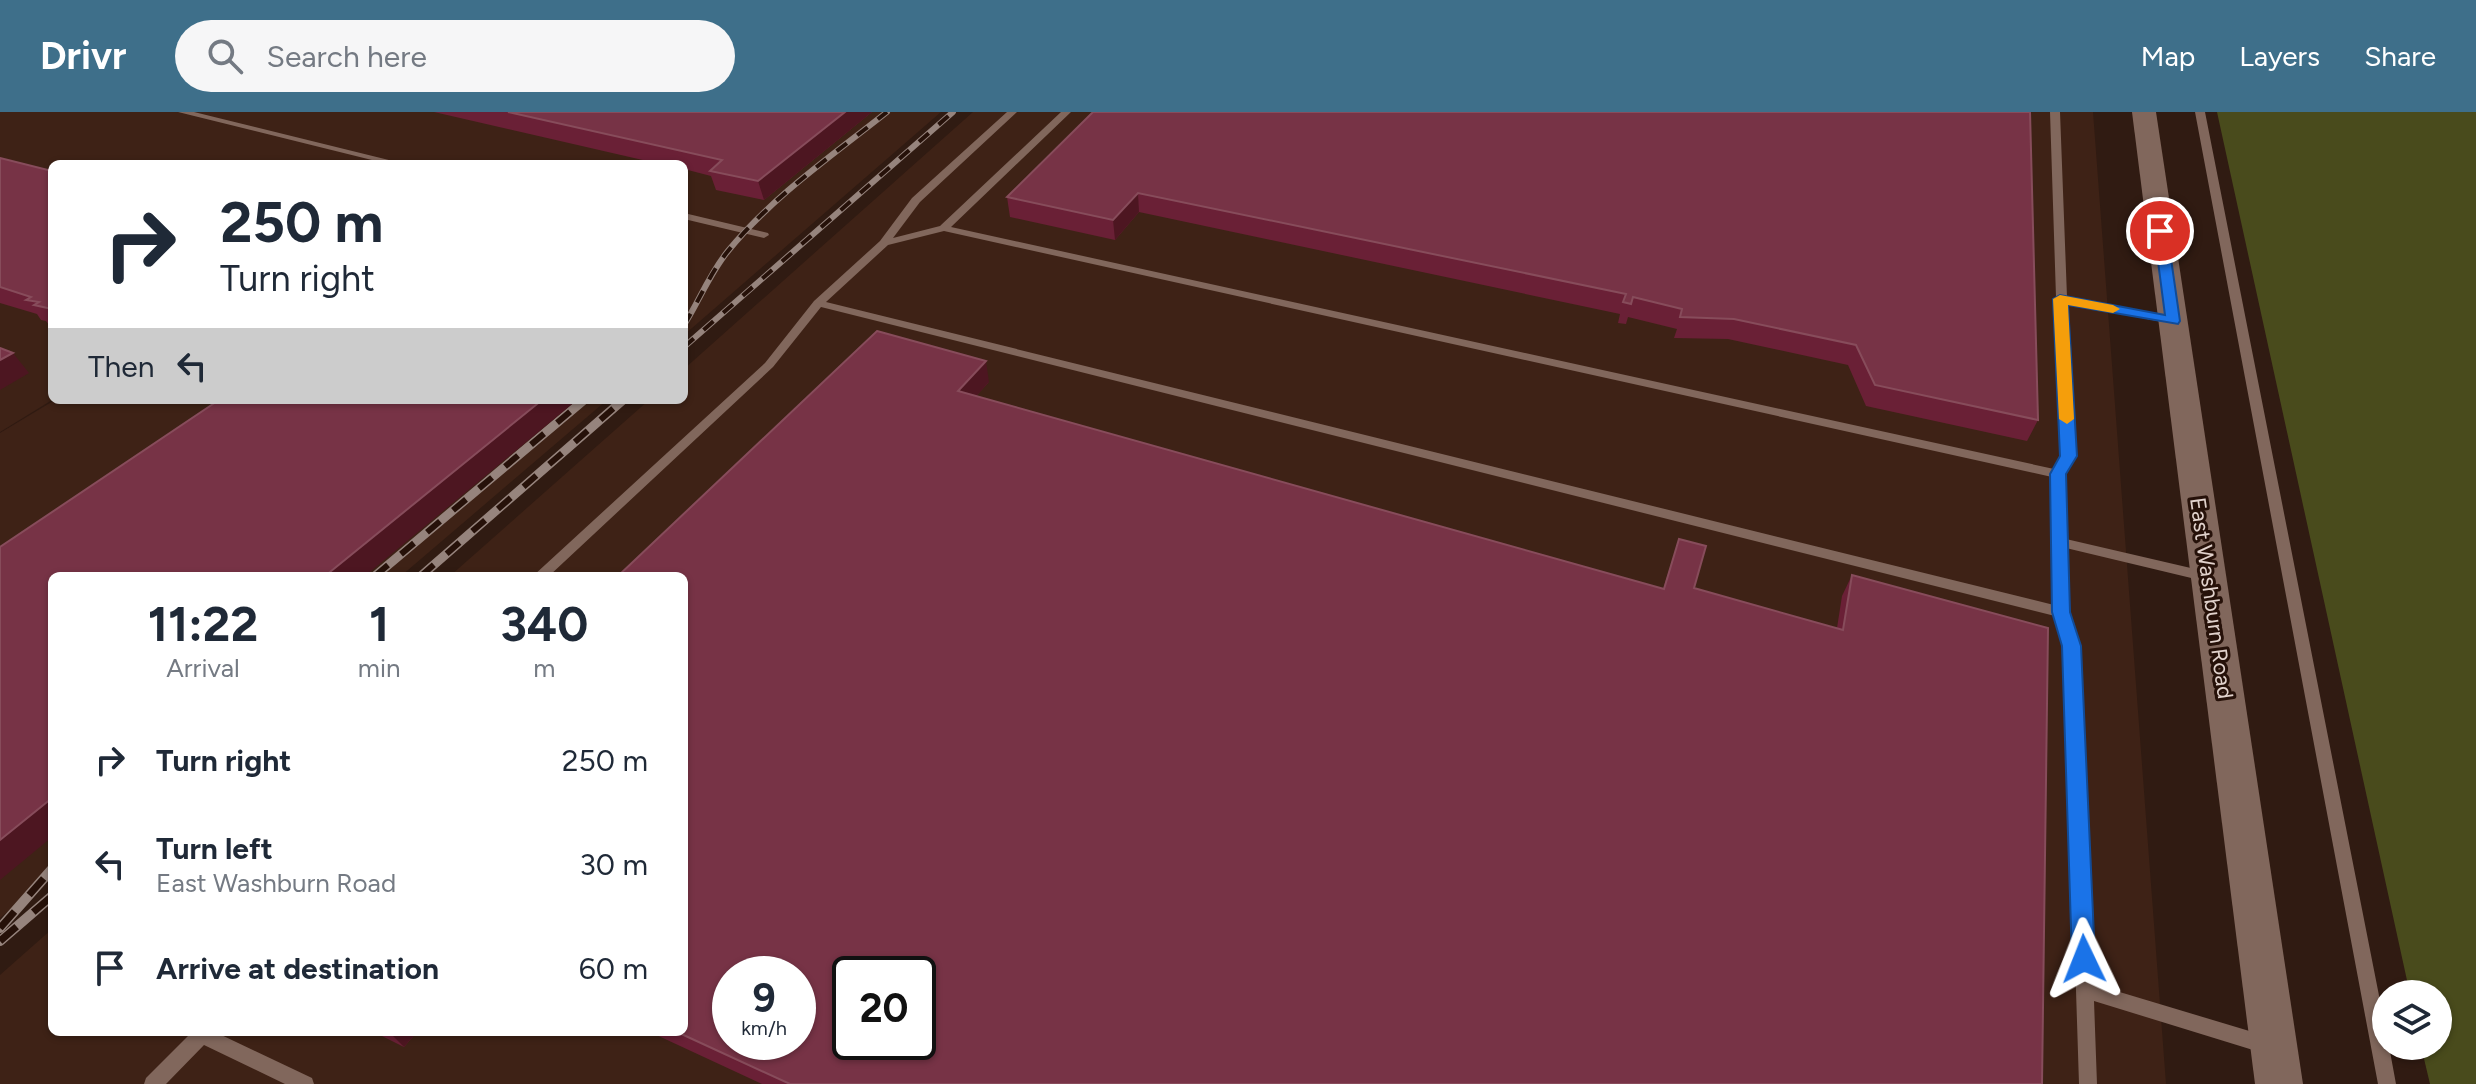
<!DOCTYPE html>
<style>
:root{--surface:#fff;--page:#f6f6f7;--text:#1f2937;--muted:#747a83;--accent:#3e6f8a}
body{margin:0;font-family:Figtree,sans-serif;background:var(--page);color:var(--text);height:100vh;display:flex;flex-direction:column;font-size:30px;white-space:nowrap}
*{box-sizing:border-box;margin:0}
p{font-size:26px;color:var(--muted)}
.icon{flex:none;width:44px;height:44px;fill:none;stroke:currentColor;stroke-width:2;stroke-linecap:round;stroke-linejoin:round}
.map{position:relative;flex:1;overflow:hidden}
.drawer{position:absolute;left:48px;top:460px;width:640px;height:464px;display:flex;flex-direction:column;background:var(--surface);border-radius:12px;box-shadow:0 2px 6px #0004}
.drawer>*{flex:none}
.hud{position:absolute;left:48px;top:48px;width:640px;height:244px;border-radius:12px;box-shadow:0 2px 6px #0004;background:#fff;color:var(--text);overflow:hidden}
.controls{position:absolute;left:2372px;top:868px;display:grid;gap:16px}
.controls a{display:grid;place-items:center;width:80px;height:80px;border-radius:50%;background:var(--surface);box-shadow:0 2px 6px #0004;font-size:40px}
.speed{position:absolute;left:712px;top:844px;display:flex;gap:16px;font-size:40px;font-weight:700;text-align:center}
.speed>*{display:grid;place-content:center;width:104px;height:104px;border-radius:50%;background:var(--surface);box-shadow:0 2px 6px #0004;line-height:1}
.speed small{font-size:20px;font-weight:400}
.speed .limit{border:4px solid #111;border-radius:12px;background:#fff;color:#111}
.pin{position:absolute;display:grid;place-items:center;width:68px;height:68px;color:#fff;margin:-34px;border:4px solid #fff;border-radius:50%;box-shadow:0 2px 8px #0007}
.me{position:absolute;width:88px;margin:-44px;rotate:358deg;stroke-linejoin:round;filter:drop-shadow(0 0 6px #0008)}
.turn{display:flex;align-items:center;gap:28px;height:168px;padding:0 40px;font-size:36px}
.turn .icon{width:104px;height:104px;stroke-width:2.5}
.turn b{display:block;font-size:56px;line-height:68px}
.then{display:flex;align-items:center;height:76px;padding:0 40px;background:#0003;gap:16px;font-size:30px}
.eta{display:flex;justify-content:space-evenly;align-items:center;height:136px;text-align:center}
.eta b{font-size:48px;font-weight:700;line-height:56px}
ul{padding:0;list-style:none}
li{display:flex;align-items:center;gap:24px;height:104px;padding:0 40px}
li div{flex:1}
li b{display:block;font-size:30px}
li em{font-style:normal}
header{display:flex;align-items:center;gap:48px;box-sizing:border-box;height:112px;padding:0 40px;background:var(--accent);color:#fff}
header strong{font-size:38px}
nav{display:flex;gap:44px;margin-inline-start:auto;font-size:28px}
.search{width:560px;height:72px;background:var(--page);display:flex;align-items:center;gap:20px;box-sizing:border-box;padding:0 28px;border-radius:44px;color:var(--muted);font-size:30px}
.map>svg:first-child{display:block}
</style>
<header>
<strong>Drivr</strong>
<div class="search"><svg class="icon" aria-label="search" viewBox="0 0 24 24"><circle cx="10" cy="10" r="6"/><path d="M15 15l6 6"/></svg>Search here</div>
<nav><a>Map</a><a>Layers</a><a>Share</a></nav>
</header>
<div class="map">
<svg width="2476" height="972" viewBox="0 0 2476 972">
<rect width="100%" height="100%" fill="#301b12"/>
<g fill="#3e2216" fill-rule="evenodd">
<polygon points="0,0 941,0 684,223 684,52 52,52 52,288 0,320"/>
<path d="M973 0H2093L2166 972H0V863L52 817V920H684V464H450L649 288H684V257ZM730 862H798V930H730ZM850 862H918V930H850Z"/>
<polygon points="55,288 607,288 401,464 52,464 52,762 0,806 0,321"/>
</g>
<polygon fill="#494b1c" points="2217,0 2476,0 2476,972 2430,972 2421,934 2438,934 2438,882 2410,882"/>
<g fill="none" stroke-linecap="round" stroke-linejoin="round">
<g fill="#81675c" fill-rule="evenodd">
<polygon points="178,0 194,0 405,52 388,52"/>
<path d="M1007 0H1017L920 90 893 126 940 114 1061 0H1071L951 115 2054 357 2062 344 2057 189 2055 187 2056 185 2050 0H2060L2067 185 2173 206 2179 209 2173 212 2068 192 2074 344 2064 362 2066 427 2208 460 2215 465 2208 470 2066 436 2068 500 2079 534 2093 872 2266 924 2273 927 2275 933 2273 939 2266 942 2094 889 2097 972H2079L2065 534 2055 504 821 195 773 255 549 464H533L765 251 814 189 880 129 912 86ZM944 119 2052 365 2054 493 826 190 888 133Z"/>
<polygon points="2195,0 2205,0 2386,919 2386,934 2389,934 2396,972 2378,972"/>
<polygon points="684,101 768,121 769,123 764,126 684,107"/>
<polygon points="186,920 215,920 312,966 314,972 285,972 204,933 166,972 144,972 146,966 188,924"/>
</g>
<polygon fill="#81675c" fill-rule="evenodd" points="2132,0 2156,0 2303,972 2255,972"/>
<defs>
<g id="rail-far2">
<path d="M684 213C699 189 710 161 728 139 773 84 833 43 887 0"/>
<polyline points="684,235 953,0"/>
</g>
<g id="rail-far1">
<polyline points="375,464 584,288"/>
<polyline points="421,464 623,288"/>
</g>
<g id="rail">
<polyline points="0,816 52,757"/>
<polyline points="0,829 52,784"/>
</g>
</defs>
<use href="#rail-far2" stroke="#96847d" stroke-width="6"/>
<use href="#rail-far1" stroke="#96847d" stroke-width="9"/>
<use href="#rail" stroke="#96847d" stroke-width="10"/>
<use href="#rail-far2" stroke="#261109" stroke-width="4" stroke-dasharray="13" stroke-linecap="butt"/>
<use href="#rail-far1" stroke="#261109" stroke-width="6" stroke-dasharray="17" stroke-linecap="butt"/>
<use href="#rail" stroke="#261109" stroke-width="7" stroke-dasharray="22" stroke-linecap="butt"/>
</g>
<g fill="#6a2036">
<polygon points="434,0 872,0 764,88 716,78 711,64 684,57 684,52 660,52"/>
<polygon points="2030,0 2038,308 2027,329 1866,294 1848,253 1728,227 1674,226 1677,217 1628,205 1626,212 1618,211 1620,202 1139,100 1115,128 1010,105 1007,85"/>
<polygon points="0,46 52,59 52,214 49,213 46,209 41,208 37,202 0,191"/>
<polygon points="989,270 976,284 1663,477 1679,427 1694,476 1837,516 1842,484 1852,463 2042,972 762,972 650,920 684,920 684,464"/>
<polygon points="374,920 417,920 404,935"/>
</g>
<g fill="#4d1621">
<polygon points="845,0 872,0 764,88 758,69"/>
<polygon points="1138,81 1139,100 1115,128 1113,108"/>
<polygon points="684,176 688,188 684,192"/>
<polygon points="13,241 29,261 0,278 0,248"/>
<polygon points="986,249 989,270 962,300 958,279"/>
<polygon points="542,288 577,288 365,464 325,464"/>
<polygon points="52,686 52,725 0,768 0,728"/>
<polygon points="389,920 417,920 404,935"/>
</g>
<g fill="#773346" stroke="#874c5b" stroke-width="2" fill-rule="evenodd">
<polygon points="508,0 845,0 758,69 710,59 722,48"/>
<polygon points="1093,0 2030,0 2038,308 1875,273 1856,233 1734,207 1680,205 1682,197 1633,185 1631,192 1623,190 1626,182 1138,81 1113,108 1007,85"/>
<polygon points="0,46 52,59 52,197 34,193 39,190 26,188 31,185 0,175"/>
<path d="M877 219 986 249 958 279 1664 477 1679 427 1706 434 1694 476 1843 518 1852 463 2048 516 2042 972H790L677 920H684V464H618ZM730 862H798V930H730ZM850 862H918V930H850Z"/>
<polygon points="0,236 13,241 0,248"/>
<polygon points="219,288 542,288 325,464 52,464 52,686 0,728 0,435"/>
</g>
<polygon fill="#1a73e8" stroke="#114b97" stroke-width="2" points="2160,115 2167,119 2180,209 2178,212 2068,193 2077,344 2066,362 2070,500 2081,534 2095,847 2092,854 2084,857 2076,854 2072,847 2062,534 2052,500 2050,362 2060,344 2053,187 2060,183 2165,203 2154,119"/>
<polygon fill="#f59e0b" points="2060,183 2113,193 2120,197 2113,201 2068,193 2074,307 2067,312 2059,307 2053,187"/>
<g text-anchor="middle" stroke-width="6" stroke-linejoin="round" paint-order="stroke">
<g font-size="22" fill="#e1d2cc" stroke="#261109">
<text transform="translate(2212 486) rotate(82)" y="8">East Washburn Road</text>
</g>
</g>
</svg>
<div class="controls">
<a><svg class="icon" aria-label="layers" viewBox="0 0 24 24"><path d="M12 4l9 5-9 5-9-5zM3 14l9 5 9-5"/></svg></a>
</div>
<div class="speed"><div>9<small>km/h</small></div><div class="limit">20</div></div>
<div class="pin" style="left:2160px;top:119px;background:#d93025"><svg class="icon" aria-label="arrive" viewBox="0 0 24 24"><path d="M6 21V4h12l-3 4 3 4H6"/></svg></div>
<svg class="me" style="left:2084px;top:847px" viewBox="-20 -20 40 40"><path d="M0-17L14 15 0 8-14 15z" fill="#1a73e8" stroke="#fff" stroke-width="4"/></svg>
<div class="hud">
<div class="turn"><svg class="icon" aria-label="right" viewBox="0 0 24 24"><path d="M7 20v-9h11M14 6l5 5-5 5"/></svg><div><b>250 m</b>Turn right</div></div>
<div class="then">Then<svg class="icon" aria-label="left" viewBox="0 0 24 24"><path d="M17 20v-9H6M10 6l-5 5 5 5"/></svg></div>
</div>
<section class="drawer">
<div class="eta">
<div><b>11:22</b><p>Arrival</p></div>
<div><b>1</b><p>min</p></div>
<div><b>340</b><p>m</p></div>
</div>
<ul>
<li><svg class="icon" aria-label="right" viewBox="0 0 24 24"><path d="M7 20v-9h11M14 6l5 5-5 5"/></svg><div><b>Turn right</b></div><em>250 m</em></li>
<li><svg class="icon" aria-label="left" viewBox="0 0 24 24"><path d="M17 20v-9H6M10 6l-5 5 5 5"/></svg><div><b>Turn left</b><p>East Washburn Road</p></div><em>30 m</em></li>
<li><svg class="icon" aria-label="arrive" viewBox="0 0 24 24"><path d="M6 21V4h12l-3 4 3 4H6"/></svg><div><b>Arrive at destination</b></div><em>60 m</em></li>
</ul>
</section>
</div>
